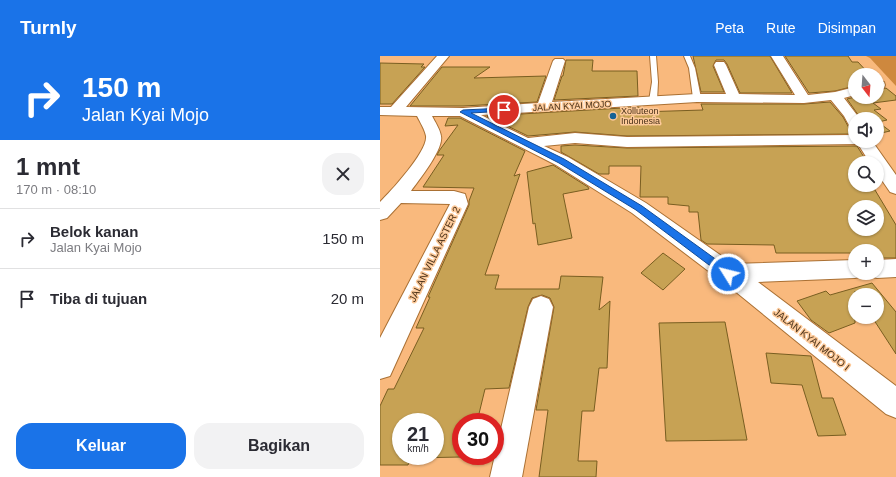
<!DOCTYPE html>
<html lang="id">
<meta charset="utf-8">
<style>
:root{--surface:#fff;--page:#f2f2f3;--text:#2b2b33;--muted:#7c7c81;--line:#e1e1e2;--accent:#1a73e8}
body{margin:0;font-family:Helvetica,sans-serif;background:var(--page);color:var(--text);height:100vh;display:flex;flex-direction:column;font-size:15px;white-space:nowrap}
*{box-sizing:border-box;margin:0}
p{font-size:13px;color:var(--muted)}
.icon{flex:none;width:22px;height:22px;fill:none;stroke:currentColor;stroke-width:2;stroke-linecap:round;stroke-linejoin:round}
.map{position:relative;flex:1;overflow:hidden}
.drawer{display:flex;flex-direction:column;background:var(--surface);width:380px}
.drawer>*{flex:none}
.guide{background:#1a73e8;color:#fff;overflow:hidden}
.needle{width:26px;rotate:163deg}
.controls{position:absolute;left:468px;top:12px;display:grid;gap:8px}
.controls a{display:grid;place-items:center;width:36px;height:36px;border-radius:50%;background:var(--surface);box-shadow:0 1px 3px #0004;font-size:20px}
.speed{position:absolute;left:12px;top:357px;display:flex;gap:8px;font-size:20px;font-weight:700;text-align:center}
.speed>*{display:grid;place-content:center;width:52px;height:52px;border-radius:50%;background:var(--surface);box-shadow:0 1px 3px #0004;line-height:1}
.speed small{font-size:10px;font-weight:400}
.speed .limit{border:6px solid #d22;background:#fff;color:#111}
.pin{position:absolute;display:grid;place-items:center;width:34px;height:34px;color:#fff;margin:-17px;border:2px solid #fff;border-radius:50%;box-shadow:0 1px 4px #0007}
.me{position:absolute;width:44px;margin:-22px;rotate:306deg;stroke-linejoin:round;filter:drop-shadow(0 0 3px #0008)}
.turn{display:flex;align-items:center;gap:14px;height:84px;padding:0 16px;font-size:18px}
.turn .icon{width:52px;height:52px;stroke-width:2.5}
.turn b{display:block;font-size:28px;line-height:34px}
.round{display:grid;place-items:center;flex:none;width:42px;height:42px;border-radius:16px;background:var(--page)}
.overview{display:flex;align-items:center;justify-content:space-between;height:68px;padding:0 16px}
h1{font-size:24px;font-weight:600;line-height:30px}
.action{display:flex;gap:8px;margin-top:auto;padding:8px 16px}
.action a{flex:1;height:46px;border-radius:16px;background:var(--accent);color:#fff;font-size:16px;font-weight:600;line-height:46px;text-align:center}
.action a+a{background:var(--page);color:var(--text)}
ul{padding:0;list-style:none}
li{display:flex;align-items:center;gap:12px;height:60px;padding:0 16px;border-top:1px solid var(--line)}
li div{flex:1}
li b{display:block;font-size:15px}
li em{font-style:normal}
header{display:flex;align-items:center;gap:24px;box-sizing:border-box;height:56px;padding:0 20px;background:var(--accent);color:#fff}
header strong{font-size:19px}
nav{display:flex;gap:22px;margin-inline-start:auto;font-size:14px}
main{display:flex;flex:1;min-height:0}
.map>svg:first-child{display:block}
</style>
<header>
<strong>Turnly</strong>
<nav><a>Peta</a><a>Rute</a><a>Disimpan</a></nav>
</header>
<main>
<section class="drawer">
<div class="guide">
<div class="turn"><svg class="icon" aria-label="right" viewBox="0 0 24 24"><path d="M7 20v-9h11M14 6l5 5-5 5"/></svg><div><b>150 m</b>Jalan Kyai Mojo</div></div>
</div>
<div class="overview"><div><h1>1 mnt</h1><p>170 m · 08:10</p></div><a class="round"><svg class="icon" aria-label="close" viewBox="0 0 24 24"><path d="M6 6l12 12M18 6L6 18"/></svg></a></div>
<ul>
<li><svg class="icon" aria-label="right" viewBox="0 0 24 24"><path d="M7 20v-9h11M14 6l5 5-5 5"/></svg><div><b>Belok kanan</b><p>Jalan Kyai Mojo</p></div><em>150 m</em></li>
<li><svg class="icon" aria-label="arrive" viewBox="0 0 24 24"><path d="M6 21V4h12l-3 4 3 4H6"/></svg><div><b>Tiba di tujuan</b></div><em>20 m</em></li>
</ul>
<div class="action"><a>Keluar</a><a>Bagikan</a></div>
</section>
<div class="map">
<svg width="516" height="421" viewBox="0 0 516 421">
<rect width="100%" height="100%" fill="#f9b97d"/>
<polygon fill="#ce883e" points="486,0 516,0 516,30 490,2"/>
<g fill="#c7a254" stroke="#795e21" fill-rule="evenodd">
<polygon points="313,0 390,0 412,37 360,37 347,8 344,4 336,4 333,10 344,36 321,36"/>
<polygon points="405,0 468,0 472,6 478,6 490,19 475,19 475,30 455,35 429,37"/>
<polygon points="186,4 213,4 212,15 257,15 258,40 174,44 182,20 183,20"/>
<polygon points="0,7 44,8 41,11 45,11 12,48 0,48"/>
<polygon points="62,11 110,11 94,22 166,20 157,46 83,50 30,50"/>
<polygon points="506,32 516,40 516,44 493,47 501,53 494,54 507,64 498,66 510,75 497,78 497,63 481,63 467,43 475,41 497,41 497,35"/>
<polygon points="450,46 463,61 469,72 475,73 475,78 247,80 195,76 148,80 107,60 259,51 259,56 323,54 321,48 424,48"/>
<path d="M68 62H80L145 95 134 120 140 118 105 219H119L115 233H179L181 220 223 221 219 254 230 245 227 312H219L214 355H202L198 405H217L216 421H159L168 354H156L174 251 170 242 162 239 152 242 148 251 129 332 105 333 97 366H81V401L31 402 28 409H0V350L8 333H14L44 272H36L50 241H48L89 149V145L94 132 43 131 64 99H57L59 95 78 69 65 70ZM21 366H55V400H21Z"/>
<path d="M195 89 247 92 477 90 487 106H486L487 107H475V129H492L516 169V202H497V195H475V197H396L394 189 327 188 321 184 318 156H309V150L288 148V141H260L261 110H229V118H219L181 96V90ZM475 151H497V173H475Z"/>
<polygon points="173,109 208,131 209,133 183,138 192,182 158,189 155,167 153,168 147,116"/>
<polygon points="283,197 305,213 283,234 261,217"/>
<polygon points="492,227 516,256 516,298 492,261 497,261 497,239 478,239 475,235 475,267 449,277 431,264 417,245 446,235 450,239"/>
<polygon points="345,266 367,384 286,385 279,267"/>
<polygon points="386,297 431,300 442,342 453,342 466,379 438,380 422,329 391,327"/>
</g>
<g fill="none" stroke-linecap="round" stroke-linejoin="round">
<defs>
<g id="lane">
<polygon points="270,0 276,0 278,26 277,45 273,47 269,45 272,26"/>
<polygon points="304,0 310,0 315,12 321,42 320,44 317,44 313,42 309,12"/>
</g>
<g id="street">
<path d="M57 0H69L26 51 83 52 158 47 173 5 175 3H183L185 5 172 46 317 38H346L334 9 336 6H344L346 9 359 38 415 39 391 0H403L428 39 455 36 475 31V39L464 42 480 63H475V72L470 71 464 60 451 44 424 47 317 46 101 59 148 82 195 77 247 81 475 79V85H492L516 119V138L510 136 497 117V107H490L478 88 247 91 195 87 164 90 188 101 266 147 353 208 475 204V217H484L483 220 475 222 378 226 516 330V362L506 358 356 236 252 157 176 109 80 60H52C55 66 60 73 61 80 64 93 39 124 31 135H74L85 138 88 148 10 320 0 323V282L70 148 21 147 7 162 0 164V146C11 135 48 95 46 80 45 74 40 66 37 60L0 59V51H11Z"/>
<polygon points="499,25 504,26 505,29 504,32 497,34 497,26"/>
<polygon points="516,203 516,221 497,222 489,220 488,217 497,217 497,204"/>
<polygon points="161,240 169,243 173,251 142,421 110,421 149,251 153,243"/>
</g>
</defs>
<use href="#lane" stroke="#aa7033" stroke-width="2"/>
<use href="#street" stroke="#aa7033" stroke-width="2"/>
<use href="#lane" fill="#fff" fill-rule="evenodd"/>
<use href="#street" fill="#fff" fill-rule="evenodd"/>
</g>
<polygon fill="#1a73e8" stroke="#114b97" points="124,52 127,54 126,55 91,57 184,103 262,150 352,215 353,218 352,221 345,221 256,154 179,107 80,56 83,54"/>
<circle fill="#156295" stroke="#fdca9a" stroke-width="1.5" cx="233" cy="60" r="4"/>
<g text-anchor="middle" stroke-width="3" stroke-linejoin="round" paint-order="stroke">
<g font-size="9" fill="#4b3219" stroke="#fdca9a">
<text transform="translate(192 50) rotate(-3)" y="3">JALAN KYAI MOJO</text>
</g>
<g font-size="9" fill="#4b3219" stroke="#fdca9a" text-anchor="start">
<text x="241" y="58">Xolluteon<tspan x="241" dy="10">Indonesia</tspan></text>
</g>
<g font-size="10" fill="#4b3219" stroke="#fdca9a">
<text transform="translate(54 198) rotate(-64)" y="4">JALAN VILLA ASTER 2</text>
<text transform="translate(432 283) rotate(38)" y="4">JALAN KYAI MOJO I</text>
</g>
</g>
</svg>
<div class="controls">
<a><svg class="needle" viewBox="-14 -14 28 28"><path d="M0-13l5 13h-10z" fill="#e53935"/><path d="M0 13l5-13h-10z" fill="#7c7c81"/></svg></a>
<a><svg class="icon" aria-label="sound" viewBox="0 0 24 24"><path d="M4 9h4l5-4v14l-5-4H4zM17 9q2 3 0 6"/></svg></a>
<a><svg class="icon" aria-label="search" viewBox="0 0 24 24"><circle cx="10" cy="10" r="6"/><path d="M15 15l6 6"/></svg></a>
<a><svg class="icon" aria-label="layers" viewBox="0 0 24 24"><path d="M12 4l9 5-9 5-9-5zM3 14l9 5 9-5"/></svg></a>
<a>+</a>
<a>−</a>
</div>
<div class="speed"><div>21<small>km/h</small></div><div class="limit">30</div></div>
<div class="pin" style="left:124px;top:54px;background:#d93025"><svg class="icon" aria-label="arrive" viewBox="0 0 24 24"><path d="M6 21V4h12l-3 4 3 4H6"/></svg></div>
<svg class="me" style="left:348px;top:218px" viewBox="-20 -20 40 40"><circle r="17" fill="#1a73e8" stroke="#fff" stroke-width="3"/><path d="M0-11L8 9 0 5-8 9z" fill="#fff"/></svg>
</div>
</main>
